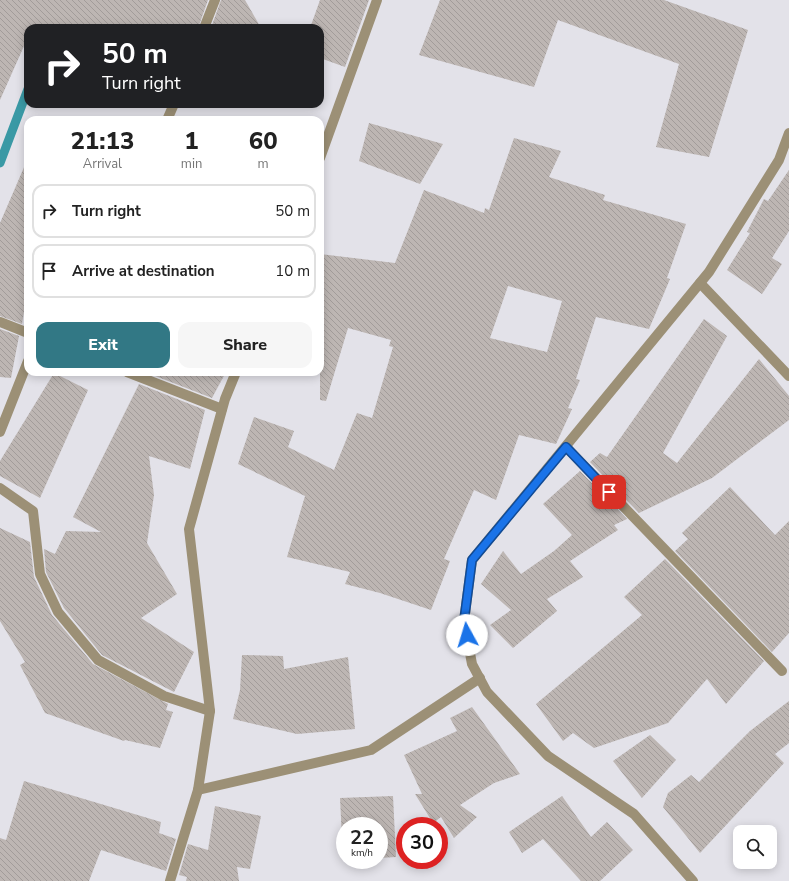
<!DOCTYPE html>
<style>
:root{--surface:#fff;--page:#f6f6f6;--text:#222;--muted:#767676;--line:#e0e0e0;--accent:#327885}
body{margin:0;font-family:"Nunito Sans",sans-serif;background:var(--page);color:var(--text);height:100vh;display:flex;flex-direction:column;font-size:15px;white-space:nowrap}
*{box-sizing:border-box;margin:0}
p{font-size:13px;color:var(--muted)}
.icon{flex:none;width:22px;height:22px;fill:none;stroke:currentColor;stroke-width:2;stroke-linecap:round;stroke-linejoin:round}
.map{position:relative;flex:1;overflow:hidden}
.side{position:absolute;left:24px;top:116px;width:300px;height:260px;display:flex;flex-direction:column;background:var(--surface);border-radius:12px;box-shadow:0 2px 10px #0003}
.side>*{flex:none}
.hud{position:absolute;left:24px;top:24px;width:300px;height:84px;border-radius:12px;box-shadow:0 2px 10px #0003;background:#202124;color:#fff;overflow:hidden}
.tools{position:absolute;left:733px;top:825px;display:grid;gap:8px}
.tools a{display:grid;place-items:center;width:44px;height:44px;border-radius:8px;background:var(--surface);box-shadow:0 2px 10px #0003;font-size:20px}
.speed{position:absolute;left:336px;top:817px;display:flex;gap:8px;font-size:20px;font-weight:700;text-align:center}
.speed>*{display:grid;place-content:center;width:52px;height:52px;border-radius:50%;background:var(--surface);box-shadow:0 2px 10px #0003;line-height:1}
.speed small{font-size:10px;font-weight:400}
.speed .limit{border:6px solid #d22;background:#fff;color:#111}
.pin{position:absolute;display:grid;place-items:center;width:34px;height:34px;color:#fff;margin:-17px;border-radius:8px;box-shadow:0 2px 6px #0006}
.me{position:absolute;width:44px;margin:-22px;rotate:354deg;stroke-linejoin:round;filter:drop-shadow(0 0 3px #0008)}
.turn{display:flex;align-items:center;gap:14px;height:84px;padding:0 12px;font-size:18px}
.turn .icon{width:52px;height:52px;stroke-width:2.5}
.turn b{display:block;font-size:28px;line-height:34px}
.eta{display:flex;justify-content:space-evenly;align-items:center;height:68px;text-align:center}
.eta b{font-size:24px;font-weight:800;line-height:28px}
.cta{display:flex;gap:8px;margin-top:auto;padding:8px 12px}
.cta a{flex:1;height:46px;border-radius:12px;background:var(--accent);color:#fff;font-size:16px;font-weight:800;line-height:46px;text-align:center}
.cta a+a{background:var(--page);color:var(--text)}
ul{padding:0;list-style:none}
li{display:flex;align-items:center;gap:12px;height:54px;margin:0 8px 6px;padding:0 4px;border:2px solid var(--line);border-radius:12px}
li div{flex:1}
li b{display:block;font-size:15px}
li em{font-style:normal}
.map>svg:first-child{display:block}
</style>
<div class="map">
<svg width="789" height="881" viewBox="0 0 789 881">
<defs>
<pattern id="building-back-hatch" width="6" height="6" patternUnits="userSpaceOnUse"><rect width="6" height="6" fill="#bdb6b3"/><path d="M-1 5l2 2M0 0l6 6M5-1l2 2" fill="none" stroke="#a29c9a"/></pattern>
</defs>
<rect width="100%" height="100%" fill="#e3e2e9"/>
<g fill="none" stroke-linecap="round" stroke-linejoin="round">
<polyline stroke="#3a99a5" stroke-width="9" points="0,163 28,89"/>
</g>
<g fill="url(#building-back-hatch)" fill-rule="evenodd">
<polygon points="0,0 208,0 198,28 28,28 28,37 0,100"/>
<polygon points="221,0 245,0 261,28 211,28"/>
<polygon points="320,0 369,0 345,67 320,58 320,28 310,28"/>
<polygon points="440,0 664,0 748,30 709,157 656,147 679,64 558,20 534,87 419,55"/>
<polygon points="369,123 443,144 420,184 359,161"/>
<path d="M514 138 561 151 549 177 605 195 603 200 686 224 667 278 670 279 649 329 596 317 576 379 580 380 568 408 572 409 556 444 519 435 496 500 474 490 444 559 450 561 431 610 380 593 345 584 350 572 287 557 305 496 238 464 254 417 294 431 288 447 334 470 357 413 372 418 393 347 389 346 391 340 348 328 326 401 320 400V254L395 263 424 190 484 213 485 208 489 210ZM508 286 562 301 547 352 490 338Z"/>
<polygon points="28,158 28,314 24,312 22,324 0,316 0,223"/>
<polygon points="789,170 789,231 772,258 782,264 762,294 727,270 750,233 747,232 764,199 768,201"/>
<polygon points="704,319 727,336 663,453 677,463 759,359 789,396 789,420 712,478 639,513 590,462 600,453 607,457"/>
<polygon points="0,329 19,336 11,378 0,377"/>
<polygon points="145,372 226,372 212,398"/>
<polygon points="54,373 88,390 40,498 0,476 0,461"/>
<polygon points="139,384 205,410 190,469 149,456 154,495 147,543 177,594 141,618 194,652 174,692 102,655 64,608 46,572 44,549 55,554 66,531 101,532 73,517"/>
<polygon points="580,471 627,519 614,525 618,530 570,561 583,577 547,599 557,611 513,648 490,625 511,610 481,584 503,551 521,574 554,551 572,535 543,504"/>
<polygon points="730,487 775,535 789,521 789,633 772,652 675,551 688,539 682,533"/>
<polygon points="0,528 30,542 34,577 52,615 93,664 168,704 166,710 173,712 160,748 125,740 124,741 45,713 20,665 25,662 0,621"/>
<polygon points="665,559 764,661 726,704 707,679 668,723 594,748 573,733 563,741 536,704 642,615 624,597"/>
<polygon points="242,655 283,656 284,669 348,657 355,729 297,734 233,719 240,690"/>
<polygon points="789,701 789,743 775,754 784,763 700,853 663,807 668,793 691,775 699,782 750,731"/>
<polygon points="472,707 520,774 494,783 460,805 477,817 454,838 441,817 433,823 415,794 422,794 404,755 457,731 450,718"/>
<polygon points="650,735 676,760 642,798 613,761"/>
<polygon points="24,781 161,822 159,833 176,839 166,871 101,850 89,881 0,881 0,838 6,840"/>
<polygon points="393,796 396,857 379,858 379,826 345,826 345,860 343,860 340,798"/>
<polygon points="562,796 591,837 607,822 633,850 600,881 581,881 543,839 522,853 509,832"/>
<polygon points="215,806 261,816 250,869 237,867 239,881 186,881 187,877 179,875 188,844 208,850"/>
</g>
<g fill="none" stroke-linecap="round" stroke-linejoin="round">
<polyline stroke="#9c9076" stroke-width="10" points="566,447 782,671"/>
<g stroke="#9c9076" stroke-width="10">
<polyline points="204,28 215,0"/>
<polyline points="167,120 174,104"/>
<polyline points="320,158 377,0"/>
<polyline points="700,283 789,376"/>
<polyline points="0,322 28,333"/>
<polyline points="127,372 222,409"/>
<polyline points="0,432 28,361"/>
<polyline points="0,488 33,511 40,574 58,612 98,660 164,696 210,711"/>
<polyline points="198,790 371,750 480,678"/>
<polyline points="170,881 198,790 210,711 189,529 225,399 236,372"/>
<polyline points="693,881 634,814 548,756 487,692 472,664 464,621 472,560 709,272 779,160 789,133"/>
</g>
</g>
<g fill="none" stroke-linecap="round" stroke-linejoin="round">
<defs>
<polyline id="route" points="467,635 464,621 472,560 566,447 609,492"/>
</defs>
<use href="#route" stroke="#114b97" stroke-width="10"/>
<use href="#route" stroke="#1a73e8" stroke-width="7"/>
</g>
</svg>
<div class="tools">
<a><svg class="icon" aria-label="search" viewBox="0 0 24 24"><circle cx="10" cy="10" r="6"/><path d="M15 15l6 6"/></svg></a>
</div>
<div class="speed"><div>22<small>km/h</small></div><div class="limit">30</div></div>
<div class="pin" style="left:609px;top:492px;background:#d93025"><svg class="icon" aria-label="arrive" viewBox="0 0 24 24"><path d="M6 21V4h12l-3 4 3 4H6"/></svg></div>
<svg class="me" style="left:467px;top:635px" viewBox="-20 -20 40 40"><circle r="19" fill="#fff"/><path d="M0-13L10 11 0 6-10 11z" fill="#1a73e8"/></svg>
<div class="hud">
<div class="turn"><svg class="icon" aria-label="right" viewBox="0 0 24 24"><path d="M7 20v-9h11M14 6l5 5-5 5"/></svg><div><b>50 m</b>Turn right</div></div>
</div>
<section class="side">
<div class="eta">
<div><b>21:13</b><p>Arrival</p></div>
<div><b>1</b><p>min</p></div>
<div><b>60</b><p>m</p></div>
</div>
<ul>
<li><svg class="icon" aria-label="right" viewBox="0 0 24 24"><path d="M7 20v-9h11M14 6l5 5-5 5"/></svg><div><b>Turn right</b></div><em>50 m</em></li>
<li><svg class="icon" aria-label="arrive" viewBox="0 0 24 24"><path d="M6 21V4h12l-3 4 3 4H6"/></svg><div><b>Arrive at destination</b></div><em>10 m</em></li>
</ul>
<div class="cta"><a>Exit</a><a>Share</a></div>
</section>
</div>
